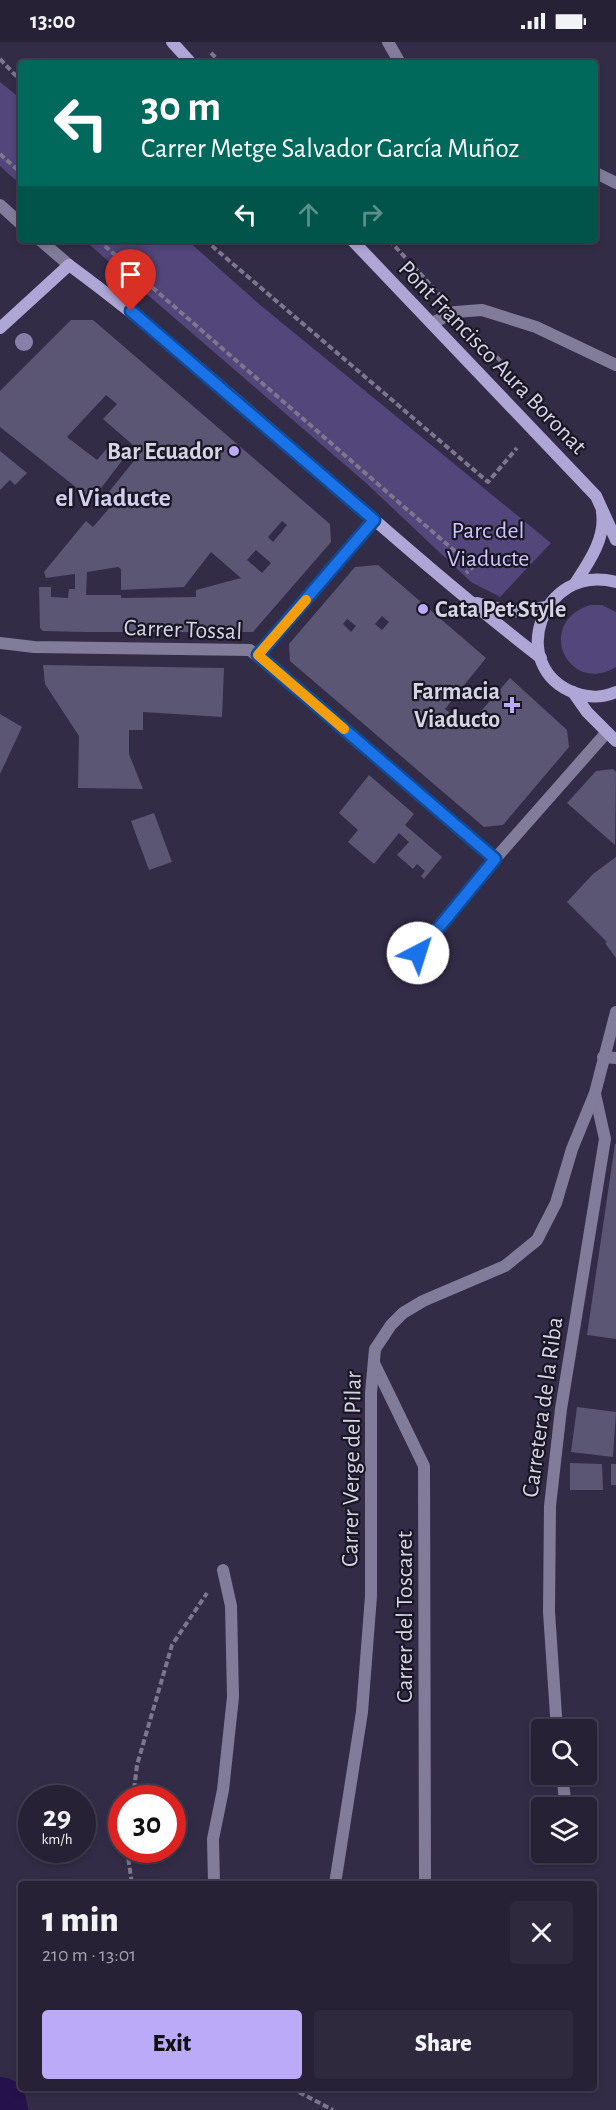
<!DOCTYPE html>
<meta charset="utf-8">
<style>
:root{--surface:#262135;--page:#2e293d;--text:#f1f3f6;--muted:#a4a3ad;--line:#423e50;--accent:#baaaf7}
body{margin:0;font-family:"Alegreya Sans",sans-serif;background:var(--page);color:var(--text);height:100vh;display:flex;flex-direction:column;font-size:22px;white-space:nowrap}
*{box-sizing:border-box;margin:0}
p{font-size:20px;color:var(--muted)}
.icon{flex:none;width:33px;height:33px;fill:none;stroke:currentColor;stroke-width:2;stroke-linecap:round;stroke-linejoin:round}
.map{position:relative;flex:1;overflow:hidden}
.drawer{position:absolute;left:18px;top:1839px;width:579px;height:210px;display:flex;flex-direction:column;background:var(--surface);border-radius:6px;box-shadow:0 3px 9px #0003,0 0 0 2px var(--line)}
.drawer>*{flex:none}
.banner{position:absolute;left:18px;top:18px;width:580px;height:183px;border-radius:6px;box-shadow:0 3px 9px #0003,0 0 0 2px var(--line);background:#00695c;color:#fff;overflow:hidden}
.fabs{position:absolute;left:531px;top:1677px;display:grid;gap:12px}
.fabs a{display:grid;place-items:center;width:66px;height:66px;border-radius:6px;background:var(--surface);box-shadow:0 3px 9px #0003,0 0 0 2px var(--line);font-size:30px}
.speed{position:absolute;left:18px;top:1743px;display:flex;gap:12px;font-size:30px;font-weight:700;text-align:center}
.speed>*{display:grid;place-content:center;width:78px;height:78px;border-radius:50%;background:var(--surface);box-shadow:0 3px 9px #0003,0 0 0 2px var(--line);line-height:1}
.speed small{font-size:15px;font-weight:400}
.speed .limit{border:9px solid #d22;background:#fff;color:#111}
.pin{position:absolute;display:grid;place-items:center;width:51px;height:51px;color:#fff;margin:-62px -26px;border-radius:50% 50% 50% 0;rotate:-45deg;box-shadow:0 0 6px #0007}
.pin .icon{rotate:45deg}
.me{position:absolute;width:66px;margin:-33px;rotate:40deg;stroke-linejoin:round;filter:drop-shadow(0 0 4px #0008)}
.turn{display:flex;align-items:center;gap:21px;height:126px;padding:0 24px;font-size:27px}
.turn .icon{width:78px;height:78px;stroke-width:2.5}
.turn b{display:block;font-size:42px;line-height:51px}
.lanes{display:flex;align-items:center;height:57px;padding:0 24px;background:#0003;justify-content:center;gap:30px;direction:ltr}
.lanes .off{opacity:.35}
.round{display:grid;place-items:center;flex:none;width:63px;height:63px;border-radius:6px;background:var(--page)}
.overview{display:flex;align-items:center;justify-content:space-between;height:102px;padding:0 24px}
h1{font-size:36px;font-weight:800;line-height:45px}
.button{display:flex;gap:12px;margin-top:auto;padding:12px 24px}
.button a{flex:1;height:69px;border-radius:6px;background:var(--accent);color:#111;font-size:24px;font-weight:800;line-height:69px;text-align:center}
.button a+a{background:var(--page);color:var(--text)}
.status{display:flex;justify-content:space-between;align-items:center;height:42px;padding:0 30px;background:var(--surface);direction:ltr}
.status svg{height:16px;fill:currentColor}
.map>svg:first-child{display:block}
</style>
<div class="status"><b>13:00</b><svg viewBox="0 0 49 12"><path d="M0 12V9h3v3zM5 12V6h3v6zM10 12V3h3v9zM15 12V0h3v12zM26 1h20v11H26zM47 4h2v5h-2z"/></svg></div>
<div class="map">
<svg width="616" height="2068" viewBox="0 0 616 2068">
<rect width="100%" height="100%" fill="#322c47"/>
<g fill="#52467b">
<polygon points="0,40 21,57 21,143 0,124"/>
<polygon points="84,198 187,198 259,262 551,501 500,555 471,540 366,441"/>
<path d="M590 563H602L616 570V625C568 654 534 581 590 563Z"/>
</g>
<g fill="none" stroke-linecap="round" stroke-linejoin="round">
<polyline stroke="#25124c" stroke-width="52" points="0,2061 2,2068"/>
</g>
<g fill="#5b5673" fill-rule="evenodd">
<path d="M71 278H93L330 482 331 500 253 590H85L43 589 40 586 39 545H51V555L68 556 69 547H75V532L46 536 44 530 86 479 93 485 112 463 104 456 141 410 103 377 117 362 106 353 67 395 97 418 109 404 124 416 92 458 0 385V349ZM282 479 287 483 273 500 268 495ZM256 508 271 521 262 531 247 518ZM211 510 241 536 196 548V555L121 556V553H86L87 530 118 525 121 527V548L184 545Z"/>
<polygon points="0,409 27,431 15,443 10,438 0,448"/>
<path d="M378 523 486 616 445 667 467 685 510 636 567 688 569 705 503 783 484 785 290 619 289 602 355 525ZM382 574 389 580 382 588 375 582ZM347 577 356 584 351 590 343 582Z"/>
<polygon points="43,623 224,626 222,675 143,670 143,688 129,688 129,712 143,747 78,746 79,694 45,642"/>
<polygon points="0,672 22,685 0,732"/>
<polygon points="613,727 616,730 615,803 567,761 596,729"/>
<polygon points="369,733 414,772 405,783 442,815 424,837 421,834 425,829 417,822 413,827 397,813 409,800 399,791 374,822 348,800 358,788 339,771"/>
<polygon points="154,771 172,820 149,828 131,779"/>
<polygon points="616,815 616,916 605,901 607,900 567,860 593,832"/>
<polygon points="615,1102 616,1102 616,1297 587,1293"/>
<polygon points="577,1365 616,1370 613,1415 571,1410"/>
<polygon points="570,1421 602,1422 603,1448 570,1448"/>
<rect x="611" y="1422" width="5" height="21"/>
</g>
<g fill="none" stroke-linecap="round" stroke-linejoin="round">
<g stroke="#7c778e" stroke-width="4" stroke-dasharray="6 3" stroke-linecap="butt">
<polyline points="211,11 221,21"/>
<polyline points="0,17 21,39"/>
<polyline points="0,112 21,131"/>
<polyline points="98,198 473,525 466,531"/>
<polyline points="205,198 488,440 517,406"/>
<polyline points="389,198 441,254"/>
<polyline points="472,288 528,349"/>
<polyline points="133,1756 137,1723 172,1603 207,1551"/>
<polyline points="127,1808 132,1842"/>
<polyline points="291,2046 333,2068"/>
</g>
<g stroke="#817c99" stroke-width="12">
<polyline points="388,0 400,21"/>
<polyline points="596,131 616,141"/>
<polyline points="0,163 21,182"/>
<polyline points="40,198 69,223"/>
<polyline points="432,281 455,270 482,268 536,285 616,323"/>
<polyline points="0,601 34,605 250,608 495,817"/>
<polyline points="258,613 374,478"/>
<polyline points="418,911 495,817 607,690"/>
<polyline points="603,1015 616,1016"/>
<polyline points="374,1321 424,1424 425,1842"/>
<polyline points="557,1688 549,1570 550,1464 561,1367 605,1097 595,1052"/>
<polyline points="562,1732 566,1766"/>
<polyline points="214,1842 213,1797 223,1748 233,1655 231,1564 223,1528"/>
<polyline points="335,1842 362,1670 371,1554 371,1351 375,1307 391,1283 403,1271 423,1259 505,1224 537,1198 556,1161 572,1107 595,1051 616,970"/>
</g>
<g stroke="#aea6d5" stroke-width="12">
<polyline points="172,0 191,21"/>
<polyline points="352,198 596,454 616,498"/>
<path d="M0 286 69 223C233 344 379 491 541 616"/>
<path d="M576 540C589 520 606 496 602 470"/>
<path d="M616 540C541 520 506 626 575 651 590 656 602 656 616 650"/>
<polyline points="477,561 511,570 547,565"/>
<polyline points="573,650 587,670 616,699"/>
</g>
</g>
<circle fill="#8880ab" cx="24" cy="300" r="9"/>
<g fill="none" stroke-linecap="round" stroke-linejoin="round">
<defs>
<polyline id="route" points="131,269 374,478 258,613 495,817 418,911"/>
</defs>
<use href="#route" stroke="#114b97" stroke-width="15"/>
<use href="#route" stroke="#1a73e8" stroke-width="10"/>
<polyline stroke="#f59e0b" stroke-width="10" points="306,558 258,613 344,687"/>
</g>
<g fill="#baaaf7" stroke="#191723" stroke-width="2">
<circle cx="234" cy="409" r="6"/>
<circle cx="423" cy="567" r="6"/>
<path d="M509 654h6v6h6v6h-6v6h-6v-6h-6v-6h6z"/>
</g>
<g text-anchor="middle" stroke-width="4.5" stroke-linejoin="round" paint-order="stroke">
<g font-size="24" fill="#d6d3e4" stroke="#191723">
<text transform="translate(493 315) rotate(46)" y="8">Pont Francisco Aura Boronat</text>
<text transform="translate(183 587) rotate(2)" y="8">Carrer Tossal</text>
<text transform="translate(542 1365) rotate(-82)" y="8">Carretera de la Riba</text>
<text transform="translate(351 1427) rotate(-89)" y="8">Carrer Verge del Pilar</text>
<text transform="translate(404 1575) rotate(-90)" y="8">Carrer del Toscaret</text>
</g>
<g font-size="24" font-weight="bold" fill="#d6d3e4" stroke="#191723" text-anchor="end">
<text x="222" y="417">Bar Ecuador</text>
<text x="435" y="575" text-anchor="start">Cata Pet Style</text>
<text x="500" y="657">Farmacia<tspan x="500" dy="28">Viaducto</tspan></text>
</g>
<g font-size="24" fill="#cec4fc" stroke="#191723">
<text x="488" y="496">Parc del<tspan x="488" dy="28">Viaducte</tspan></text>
</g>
<g font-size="26" font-weight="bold" fill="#d4cef0" stroke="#191723">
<text x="113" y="464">el Viaducte</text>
</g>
</g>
</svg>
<div class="fabs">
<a><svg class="icon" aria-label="search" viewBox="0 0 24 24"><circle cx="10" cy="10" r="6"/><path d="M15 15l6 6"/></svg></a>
<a><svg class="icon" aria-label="layers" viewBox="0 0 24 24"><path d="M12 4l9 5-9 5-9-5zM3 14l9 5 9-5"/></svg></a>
</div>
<div class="speed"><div>29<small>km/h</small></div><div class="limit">30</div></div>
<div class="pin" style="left:131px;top:269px;background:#d93025"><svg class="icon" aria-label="arrive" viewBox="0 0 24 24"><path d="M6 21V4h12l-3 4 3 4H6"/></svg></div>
<svg class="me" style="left:418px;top:911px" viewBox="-20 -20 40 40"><circle r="19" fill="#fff"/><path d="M0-13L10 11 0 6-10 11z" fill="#1a73e8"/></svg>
<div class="banner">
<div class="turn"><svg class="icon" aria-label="left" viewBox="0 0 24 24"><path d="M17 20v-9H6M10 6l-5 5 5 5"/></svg><div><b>30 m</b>Carrer Metge Salvador García Muñoz</div></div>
<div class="lanes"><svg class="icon" aria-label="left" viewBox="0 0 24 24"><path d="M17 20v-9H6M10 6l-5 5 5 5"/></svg><svg class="icon off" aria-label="ahead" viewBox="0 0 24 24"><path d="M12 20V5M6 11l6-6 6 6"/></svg><svg class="icon off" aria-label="right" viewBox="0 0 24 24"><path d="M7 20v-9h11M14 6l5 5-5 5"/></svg></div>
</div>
<section class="drawer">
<div class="overview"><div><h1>1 min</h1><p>210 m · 13:01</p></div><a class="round"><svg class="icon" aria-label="close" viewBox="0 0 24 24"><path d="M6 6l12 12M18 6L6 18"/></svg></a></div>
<div class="button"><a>Exit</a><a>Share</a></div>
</section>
</div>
